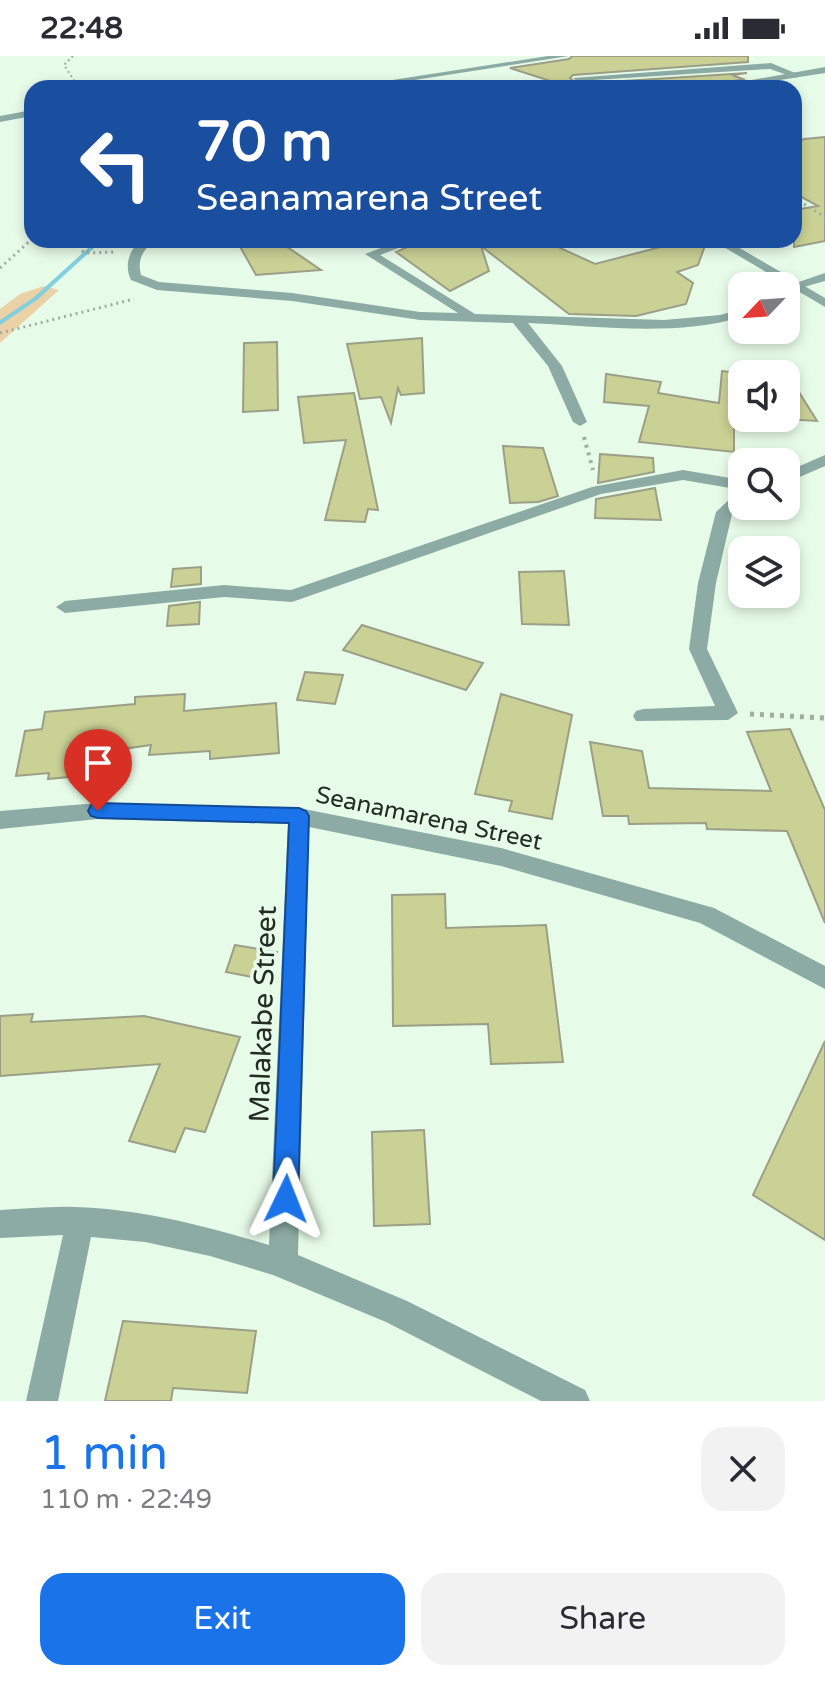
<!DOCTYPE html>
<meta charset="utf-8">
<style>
:root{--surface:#fff;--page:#f2f2f3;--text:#2b2b33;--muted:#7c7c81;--accent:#1a73e8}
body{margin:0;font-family:"Varela Round",sans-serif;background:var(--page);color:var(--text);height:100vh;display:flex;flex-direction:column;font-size:30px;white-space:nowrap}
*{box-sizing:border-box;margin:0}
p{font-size:26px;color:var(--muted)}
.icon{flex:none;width:44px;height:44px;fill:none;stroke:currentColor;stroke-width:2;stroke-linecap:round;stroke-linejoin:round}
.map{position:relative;height:1345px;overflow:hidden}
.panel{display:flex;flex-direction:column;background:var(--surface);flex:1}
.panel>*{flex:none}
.hud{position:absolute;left:24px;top:24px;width:778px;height:168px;border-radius:24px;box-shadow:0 4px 12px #0003;background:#1a4fa0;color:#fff;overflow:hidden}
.needle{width:52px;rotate:245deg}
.fabs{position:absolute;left:728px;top:216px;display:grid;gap:16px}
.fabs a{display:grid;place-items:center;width:72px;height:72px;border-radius:16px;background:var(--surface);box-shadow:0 4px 12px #0003;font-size:40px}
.pin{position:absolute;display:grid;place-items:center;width:68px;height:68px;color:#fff;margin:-82px -34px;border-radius:50% 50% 50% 0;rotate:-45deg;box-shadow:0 0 8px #0007}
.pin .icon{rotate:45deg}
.me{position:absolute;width:88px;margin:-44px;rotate:2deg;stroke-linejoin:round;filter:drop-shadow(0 0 6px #0008)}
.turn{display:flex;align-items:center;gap:28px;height:168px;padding:0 40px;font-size:36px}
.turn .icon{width:104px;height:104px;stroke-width:2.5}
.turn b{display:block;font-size:56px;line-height:68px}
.round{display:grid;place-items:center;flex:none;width:84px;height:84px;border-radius:24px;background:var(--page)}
.summary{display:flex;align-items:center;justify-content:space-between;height:136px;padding:0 40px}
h1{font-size:48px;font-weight:600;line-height:60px;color:var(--accent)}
.button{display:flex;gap:16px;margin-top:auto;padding:16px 40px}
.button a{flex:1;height:92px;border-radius:24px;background:var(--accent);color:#fff;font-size:32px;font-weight:600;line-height:92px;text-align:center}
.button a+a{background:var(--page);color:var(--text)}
.status{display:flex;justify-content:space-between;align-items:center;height:56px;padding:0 40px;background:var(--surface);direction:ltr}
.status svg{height:22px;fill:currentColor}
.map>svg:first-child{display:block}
</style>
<div class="status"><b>22:48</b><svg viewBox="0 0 49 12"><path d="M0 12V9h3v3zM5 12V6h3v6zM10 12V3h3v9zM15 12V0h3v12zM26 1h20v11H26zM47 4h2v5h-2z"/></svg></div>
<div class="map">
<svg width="825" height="1345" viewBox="0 0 825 1345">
<rect width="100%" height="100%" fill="#e7fce8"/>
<polygon fill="#ead1a7" points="44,230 59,234 0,287 0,253 20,238"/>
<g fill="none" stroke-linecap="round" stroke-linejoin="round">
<polygon fill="#82cfe0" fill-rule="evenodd" points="97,184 103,184 37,244 0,269 0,264 33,242"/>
</g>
<g fill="#c9d195" stroke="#9c9f87" stroke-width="2">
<polygon points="572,0 748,0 748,6 573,19 570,22 577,28 747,17 732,19 743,23 704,32 572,32 510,12 569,3"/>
<polygon points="825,81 825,185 794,191 794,154 818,150 794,137 794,89 804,83"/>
<polygon points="259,184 277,184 321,214 256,219 238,187"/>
<polygon points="423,184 543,184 595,208 687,184 707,184 698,209 677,216 693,227 686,248 636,260 569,258 481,190 489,215 450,235 396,196"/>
<polygon points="422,282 424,337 401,339 398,332 391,367 381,341 360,343 347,288"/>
<polygon points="277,286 278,354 243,356 244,287"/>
<polygon points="722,315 748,318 742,318 742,361 734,360 734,396 639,386 649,350 604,346 606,318 661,326 658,337 719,347"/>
<polygon points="786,324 792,325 817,365 764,362 786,362"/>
<polygon points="354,337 378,454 368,453 365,466 325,464 346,384 304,387 298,341"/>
<polygon points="503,390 543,392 558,440 538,446 510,447"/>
<polygon points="600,398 653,402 654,416 598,427"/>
<polygon points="655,432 661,464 595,462 596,443"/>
<polygon points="201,511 201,528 171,531 173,513"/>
<polygon points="564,515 569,569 522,568 519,516"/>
<polygon points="200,546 199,568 167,570 169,550"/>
<polygon points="362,569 483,607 466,634 343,594"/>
<polygon points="305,616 343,619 335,648 297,644"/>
<polygon points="185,638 184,655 276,647 279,697 210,703 210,695 149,699 151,689 81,699 78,720 48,723 49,717 16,720 25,675 42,673 45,656 135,648 135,641"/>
<polygon points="501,638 572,659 552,763 509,755 512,745 475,738"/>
<polygon points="790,673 825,754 825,867 787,775 707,773 706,767 629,768 628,760 603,760 590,686 642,695 649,732 771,735 747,676"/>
<polygon points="445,838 446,872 546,869 563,1006 491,1008 488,968 393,970 392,839"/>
<polygon points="235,889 277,896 268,924 226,916"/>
<polygon points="33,958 31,966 144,960 240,981 205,1076 185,1072 175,1096 129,1085 160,1008 0,1020 0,960"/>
<polygon points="825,985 825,1184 753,1139"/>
<polygon points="424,1074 430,1168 374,1170 372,1076"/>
<polygon points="123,1265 256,1275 247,1337 173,1332 171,1345 105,1345"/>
</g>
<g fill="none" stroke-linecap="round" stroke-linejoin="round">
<g stroke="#9eae9f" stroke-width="2" stroke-dasharray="2 3" stroke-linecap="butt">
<polyline points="73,0 64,9 79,32"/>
<polyline points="794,142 802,147"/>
</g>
<g stroke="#9eae9f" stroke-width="3" stroke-dasharray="2 4" stroke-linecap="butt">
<polyline points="799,145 825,161"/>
<polyline points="85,184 81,194 85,197 115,196"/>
<polyline points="0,212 32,183"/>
<polyline points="0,277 134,243"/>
</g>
<polyline stroke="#9eae9f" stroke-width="4" stroke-dasharray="3 5" stroke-linecap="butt" points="584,381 593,414"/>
<polyline stroke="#9eae9f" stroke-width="5" stroke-dasharray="4 6" stroke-linecap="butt" points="750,658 825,662"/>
<g fill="#8caba4" fill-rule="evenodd">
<polygon points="548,0 569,0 363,32 341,32"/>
<polygon points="771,7 800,19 796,22 770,13 577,25 573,22"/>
<polygon points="794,80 799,81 801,83 794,86"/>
<path d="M154 184C143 195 137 203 141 219L159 226 292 237 420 256 458 257 365 198 402 184H420L380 199 475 258 664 264 720 259 742 253V261C674 281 598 270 528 267L562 310 587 366 580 370 573 366 548 310 513 267 420 264 292 245 157 234 131 224C124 209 129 196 139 185Z"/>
<polygon points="825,217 825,225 793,234 787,230"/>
<polygon points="736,425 742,427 742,449 732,458 716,527 707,593 738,657 728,664 636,665 633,660 636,655 643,653 715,650 689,593 698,527 716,456 733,440 728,430"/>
</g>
<g fill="#8caba4" fill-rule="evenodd">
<polygon points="825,11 825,17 728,32 707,32"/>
<polygon points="32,54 32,60 0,66 0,60"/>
<polygon points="712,184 726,184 825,242 825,251"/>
<polygon points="825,399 825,410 786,427 786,416"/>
<polygon points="683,414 742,424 742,434 683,424 601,438 292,546 224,541 65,557 56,551 65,545 224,529 291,534 592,431"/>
<path d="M98 747 299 752 501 792 714 852 825 910V933L700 867 501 810 309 771 298 1199 407 1245 585 1334 590 1345H541L386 1266 273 1219 210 1200 145 1186 91 1181 58 1345H26L63 1179 0 1182V1154C25 1153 50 1150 75 1151 141 1153 206 1170 269 1189L288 768 98 763 0 773V755Z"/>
</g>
</g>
<polygon fill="#1a73e8" stroke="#114b97" stroke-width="2" points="98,747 299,752 306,755 309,760 298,1143 295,1152 286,1155 277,1152 273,1143 289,767 98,762 91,760 88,755 91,749"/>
<g text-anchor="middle" stroke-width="7" stroke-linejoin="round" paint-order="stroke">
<g font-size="24" fill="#232b24" stroke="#e7fce8">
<text transform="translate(429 762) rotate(12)" y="8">Seanamarena Street</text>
</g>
<g font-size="28" fill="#232b24" stroke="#e7fce8">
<text transform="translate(262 958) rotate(-88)" y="10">Malakabe Street</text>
</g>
</g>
</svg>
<div class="fabs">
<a><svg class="needle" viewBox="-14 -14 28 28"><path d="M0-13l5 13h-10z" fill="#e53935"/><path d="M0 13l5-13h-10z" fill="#7c7c81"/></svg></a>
<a><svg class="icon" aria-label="sound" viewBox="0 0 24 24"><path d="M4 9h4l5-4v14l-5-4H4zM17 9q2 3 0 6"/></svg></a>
<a><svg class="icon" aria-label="search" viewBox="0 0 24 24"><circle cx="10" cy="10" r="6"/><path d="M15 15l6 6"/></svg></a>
<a><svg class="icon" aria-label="layers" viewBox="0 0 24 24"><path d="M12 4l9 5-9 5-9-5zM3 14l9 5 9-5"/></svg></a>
</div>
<div class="pin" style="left:98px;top:755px;background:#d93025"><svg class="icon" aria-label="arrive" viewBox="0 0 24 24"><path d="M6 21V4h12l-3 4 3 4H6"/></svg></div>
<svg class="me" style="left:286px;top:1143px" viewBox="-20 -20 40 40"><path d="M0-17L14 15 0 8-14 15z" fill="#1a73e8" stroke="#fff" stroke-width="4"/></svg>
<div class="hud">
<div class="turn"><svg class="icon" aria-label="left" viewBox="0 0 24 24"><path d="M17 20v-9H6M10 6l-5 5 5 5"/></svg><div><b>70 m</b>Seanamarena Street</div></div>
</div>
</div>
<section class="panel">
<div class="summary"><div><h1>1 min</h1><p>110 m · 22:49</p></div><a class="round"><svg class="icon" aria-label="close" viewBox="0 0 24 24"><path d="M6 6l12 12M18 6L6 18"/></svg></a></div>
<div class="button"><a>Exit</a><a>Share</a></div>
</section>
